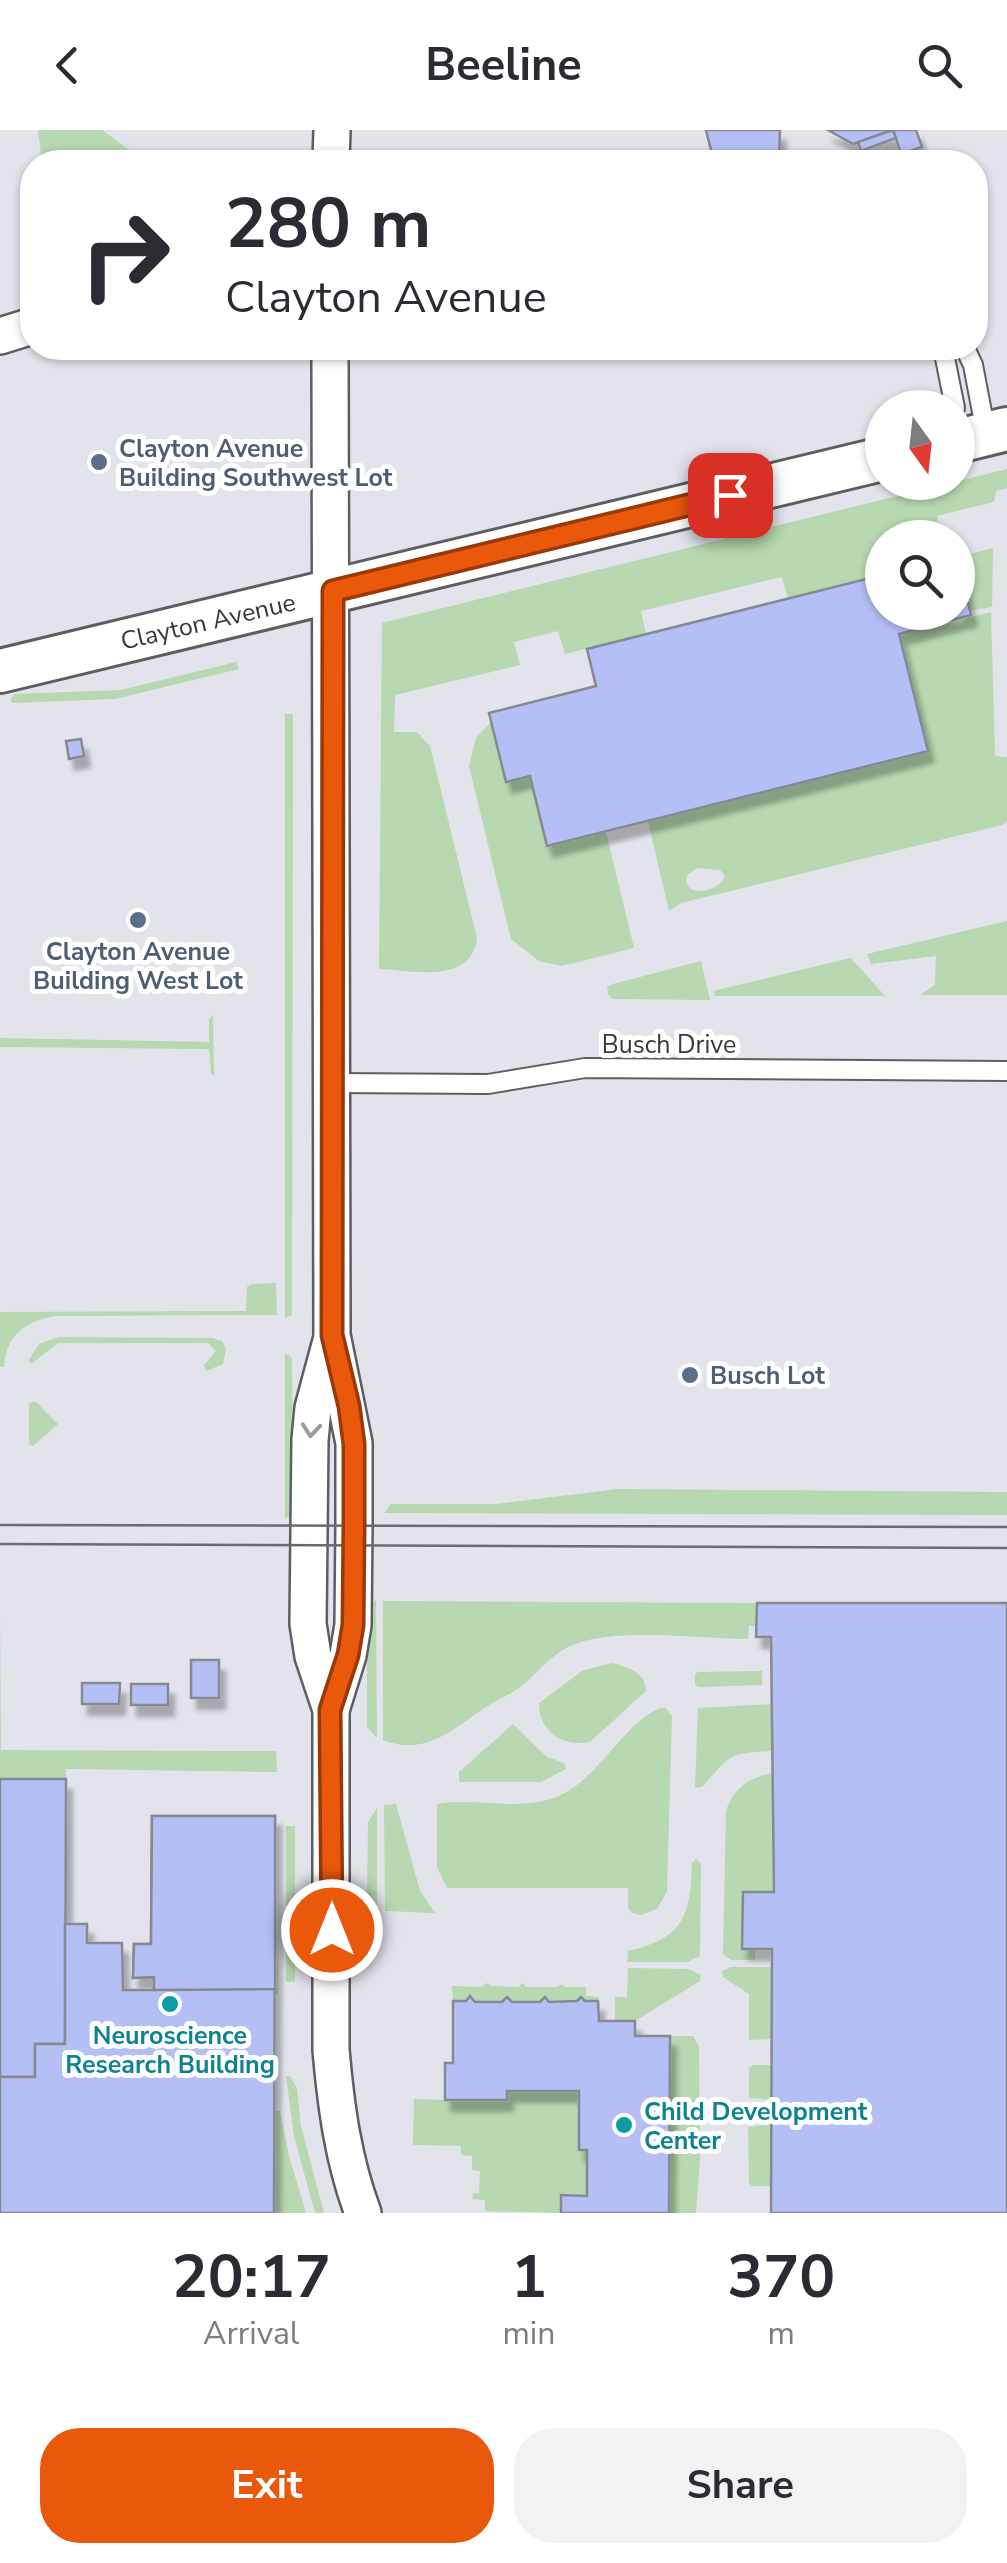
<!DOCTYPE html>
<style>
:root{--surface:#fff;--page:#f2f2f3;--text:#2b2b33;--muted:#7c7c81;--accent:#ea580c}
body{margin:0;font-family:"Nunito Sans",sans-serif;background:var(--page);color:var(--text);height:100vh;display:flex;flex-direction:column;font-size:38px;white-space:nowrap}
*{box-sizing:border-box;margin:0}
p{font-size:32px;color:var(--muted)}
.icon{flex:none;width:55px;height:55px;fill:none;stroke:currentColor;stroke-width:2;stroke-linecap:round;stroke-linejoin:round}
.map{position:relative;height:2083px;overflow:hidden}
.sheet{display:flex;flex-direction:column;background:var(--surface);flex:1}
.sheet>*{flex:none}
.banner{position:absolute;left:20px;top:20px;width:968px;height:210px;border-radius:40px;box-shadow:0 2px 8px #0004;background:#fff;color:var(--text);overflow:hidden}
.needle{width:65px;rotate:165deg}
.fabs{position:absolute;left:865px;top:260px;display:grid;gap:20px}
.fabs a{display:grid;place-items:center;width:110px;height:110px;border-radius:50%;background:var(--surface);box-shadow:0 2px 8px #0004;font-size:50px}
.pin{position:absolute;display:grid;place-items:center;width:85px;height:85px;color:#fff;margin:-42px;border-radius:20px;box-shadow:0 5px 15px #0006}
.me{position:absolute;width:110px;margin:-55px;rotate:0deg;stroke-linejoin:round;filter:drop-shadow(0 0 8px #0008)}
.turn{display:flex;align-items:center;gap:35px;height:210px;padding:0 40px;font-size:45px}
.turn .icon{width:130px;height:130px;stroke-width:2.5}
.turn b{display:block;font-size:70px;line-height:85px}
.eta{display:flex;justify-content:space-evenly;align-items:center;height:170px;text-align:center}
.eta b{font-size:60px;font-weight:700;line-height:70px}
.cta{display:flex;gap:20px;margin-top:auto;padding:20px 40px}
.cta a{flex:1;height:115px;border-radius:40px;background:var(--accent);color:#fff;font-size:40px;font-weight:700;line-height:115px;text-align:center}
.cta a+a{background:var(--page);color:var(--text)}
header{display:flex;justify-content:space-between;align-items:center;height:130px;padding:0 40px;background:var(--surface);font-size:45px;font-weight:700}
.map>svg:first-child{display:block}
</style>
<header><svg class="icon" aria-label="back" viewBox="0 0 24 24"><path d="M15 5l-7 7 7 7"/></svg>Beeline<svg class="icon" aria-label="search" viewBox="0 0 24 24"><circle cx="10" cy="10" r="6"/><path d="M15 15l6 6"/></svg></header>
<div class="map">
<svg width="1007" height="2083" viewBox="0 0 1007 2083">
<defs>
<filter id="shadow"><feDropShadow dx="6" dy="11" stdDeviation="2.5" flood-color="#0004"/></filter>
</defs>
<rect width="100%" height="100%" fill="#e2e3eb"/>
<g fill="#b7d8b0" fill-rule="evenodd">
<polygon points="38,0 102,0 132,22 123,32 42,32"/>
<path d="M1007 339V358L996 361 994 372 937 386 943 407 882 408V445L788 469 782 447 641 481 646 504 565 524 558 501 514 512 520 535 395 565 394 602H417L430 616 477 808C472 854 414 841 379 839L382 493Z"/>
<polygon points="993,418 992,477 970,481 958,427"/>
<path d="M991 482 995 626 1007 627V691L1002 695 681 773 669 781 648 691 928 621 899 504ZM698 738 720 740 725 746C719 759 702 764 690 759L686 752 687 745Z"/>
<polygon points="236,532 239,539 115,569 12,573 10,569 15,564 121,560"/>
<polygon points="285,584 293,584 292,1185 285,1188"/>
<polygon points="491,592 506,652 530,646 547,715 606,702 634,818 562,836 539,831 511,809 469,636 476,608"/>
<polygon points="1007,791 1007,865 920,865 935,855 936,826 871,834 867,824"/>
<polygon points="851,828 885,866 715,866 713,861"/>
<polygon points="701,831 710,870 613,869 608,864 607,857 613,854"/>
<polygon points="213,885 214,945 211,943 209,919 0,917 0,908 209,912 209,889"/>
<path d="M276 1153 277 1185 54 1186C25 1192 6 1205 4 1237H0V1182L246 1181 247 1157 251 1154Z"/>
<polygon points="58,1207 212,1208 222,1211 226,1219 223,1234 206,1241 204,1235 216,1221 208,1213 58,1213 31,1234 29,1230 39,1214"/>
<polygon points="285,1223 292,1228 293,1387 285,1388"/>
<polygon points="32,1272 36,1272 58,1294 33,1316 29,1314 29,1274"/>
<polygon points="618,1359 1007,1362 1007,1385 385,1383 390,1374 496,1374"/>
<polygon points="376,1470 377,1608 367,1597 367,1476"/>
<path d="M383 1471 757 1473V1496H749L748 1509C700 1509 615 1497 573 1515 551 1524 537 1544 519 1558 509 1565 496 1570 486 1577 453 1599 425 1627 383 1610Z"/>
<polygon points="0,1484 1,1620 276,1621 277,1642 66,1639 66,1649 0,1649"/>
<path d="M611 1533C627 1537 646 1542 646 1561L590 1612C562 1617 539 1602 539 1573L582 1541Z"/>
<polygon points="762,1541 762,1555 698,1557 695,1554 695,1544 698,1542"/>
<path d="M772 1574V1621C726 1623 731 1625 702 1657L695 1658 698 1578Z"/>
<path d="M660 1578H666L672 1586 667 1761 658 1778 641 1785 632 1783 628 1777V1758H447L437 1737V1674C476 1667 522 1683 561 1665 599 1647 624 1593 660 1578Z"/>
<polygon points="513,1594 547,1627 564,1633 566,1639 541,1652 459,1652 459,1642"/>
<path d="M773 1643 774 1762H743L742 1818 755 1819V1830H731L723 1824 726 1681C733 1658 750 1647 773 1643Z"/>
<polygon points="396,1674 420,1761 435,1783 385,1781 384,1675"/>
<polygon points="377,1678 377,1782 371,1781 367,1774 368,1692"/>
<polygon points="275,1686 278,1864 275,1864"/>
<rect x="286" y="1696" width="9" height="156"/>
<path d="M696 1729 701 1733 700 1826 687 1832H627L628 1821C684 1808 690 1787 692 1733Z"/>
<polygon points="731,1837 772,1837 771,1909 749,1910 749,1864 723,1847 722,1841"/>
<polygon points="628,1838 688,1839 701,1845 700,1851 635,1891 615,1892 615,1867 627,1867"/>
<polygon points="487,1853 491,1856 518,1857 523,1853 526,1857 558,1857 561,1854 565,1857 586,1857 586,1866 599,1867 598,1871 585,1871 581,1867 577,1871 549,1872 545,1868 540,1872 512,1872 507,1867 502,1872 475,1872 470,1867 466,1871 453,1871 452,1856 482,1857"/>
<polygon points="670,1906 693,1906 699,1916 700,2030 696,2083 669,2083"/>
<polygon points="753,1935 771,1935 771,1970 749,1968 749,1938"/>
<polygon points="286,1946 290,1946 297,1958 301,1996 324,2083 315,2083 294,2006"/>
<polygon points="507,1961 579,1961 580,2020 587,2020 587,2066 561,2066 561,2083 485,2081 485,2070 472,2069 473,2063 479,2063 480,2041 472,2040 472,2026 461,2025 461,2016 413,2015 414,1969 445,1970"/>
<polygon points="275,1981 280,1981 289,2026 306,2083 274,2083"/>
<polygon points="771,1994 771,2056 752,2056 749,2053 748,1997"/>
</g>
<g fill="#b4bff6" stroke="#878990" stroke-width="2.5" filter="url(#shadow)">
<polygon points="706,0 780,0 779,32 714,32"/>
<polygon points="828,0 893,0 853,14"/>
<polygon points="893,0 916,0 922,17 901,24"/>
<polygon points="893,0 896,8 861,21 858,12"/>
<polygon points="958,431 971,485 899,504 928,621 547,716 530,646 506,652 489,583 596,556 587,519 882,445 882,482 958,482"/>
<polygon points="81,609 84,626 69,629 66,611"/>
<polygon points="757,1473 1007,1473 1007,2083 771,2083 772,1819 742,1819 743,1762 774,1762 771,1507 756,1507"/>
<rect x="191" y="1530" width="28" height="38"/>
<polygon points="82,1553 120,1553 119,1574 82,1574"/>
<rect x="131" y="1554" width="37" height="21"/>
<polygon points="0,1649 66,1649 65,1914 35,1914 35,1947 0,1947"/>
<polygon points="152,1686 275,1686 274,2083 0,2083 0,1947 35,1947 35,1914 65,1914 65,1794 87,1794 87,1813 122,1813 123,1860 154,1860 154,1847 133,1848 134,1814 151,1814"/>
<polygon points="152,1686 275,1686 275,1859 154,1860 154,1847 133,1848 134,1814 151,1814"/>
<polygon points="470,1866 475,1872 502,1872 507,1867 512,1872 540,1872 545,1867 549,1872 577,1871 581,1867 585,1871 598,1871 599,1891 635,1891 635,1906 670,1906 669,2083 561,2083 561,2065 587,2066 587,2020 579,2020 579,1961 507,1961 507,1970 445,1970 445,1933 453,1933 453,1871 466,1871"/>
</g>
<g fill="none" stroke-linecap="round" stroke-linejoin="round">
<defs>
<g id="service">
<polyline points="943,218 955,278"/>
<polyline points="965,218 973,235 986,303"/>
<polyline points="332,953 488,954 585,938 1007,941"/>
</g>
<g id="minor">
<polyline points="331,32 332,0"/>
<polyline points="0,206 32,196"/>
<polyline points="330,218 332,1205 354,1313 354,1395 353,1495 348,1525 331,1580"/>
<path d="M331 1211 313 1278 310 1310 308 1494 313 1526 331 1580V1920C336 1976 343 2030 363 2083"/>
</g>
<g id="tertiary">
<polyline points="958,311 1007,299"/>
<polyline points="0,541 882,329"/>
</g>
</defs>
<use href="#service" stroke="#5c5e64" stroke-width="22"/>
<use href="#minor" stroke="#5c5e64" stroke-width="40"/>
<use href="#tertiary" stroke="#5c5e64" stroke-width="48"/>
<use href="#service" stroke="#fff" stroke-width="18"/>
<use href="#minor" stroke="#fff" stroke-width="35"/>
<use href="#tertiary" stroke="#fff" stroke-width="42"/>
<g stroke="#6a6b70" stroke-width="2.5">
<polyline points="0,1395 1007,1397"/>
<polyline points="0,1414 1007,1418"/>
</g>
</g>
<defs><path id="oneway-chevron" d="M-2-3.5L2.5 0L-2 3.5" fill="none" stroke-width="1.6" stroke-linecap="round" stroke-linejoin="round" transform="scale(2.5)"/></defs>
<use stroke="#9b9c9d" href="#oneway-chevron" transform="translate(311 1300) rotate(95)"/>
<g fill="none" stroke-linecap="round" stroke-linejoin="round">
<defs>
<polyline id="route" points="332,1800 330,1580 348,1525 353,1495 354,1395 354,1314 349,1276 332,1205 333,461 730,365"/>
</defs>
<use href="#route" stroke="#983908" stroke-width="25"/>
<use href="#route" stroke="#ea580c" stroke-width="18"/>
</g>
<g fill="#5c6f8a" stroke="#fff" stroke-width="4">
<circle cx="99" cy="332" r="10"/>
<circle cx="138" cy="790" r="10"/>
<circle cx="690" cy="1245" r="10"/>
</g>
<g fill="#0f9aa8" stroke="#fff" stroke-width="4">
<circle cx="170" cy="1874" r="10"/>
<circle cx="624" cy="1995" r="10"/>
</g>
<g text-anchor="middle" stroke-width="10" stroke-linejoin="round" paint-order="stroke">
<g font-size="25" font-weight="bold" fill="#4e5e75" stroke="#fff" text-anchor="start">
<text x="119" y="327">Clayton Avenue<tspan x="119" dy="29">Building Southwest Lot</tspan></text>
<text x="138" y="830" text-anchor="middle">Clayton Avenue<tspan x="138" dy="29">Building West Lot</tspan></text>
<text x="710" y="1254">Busch Lot</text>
</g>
<g font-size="25" fill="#37383b" stroke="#fff">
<text transform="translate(208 491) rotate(-13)" y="9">Clayton Avenue</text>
<text x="669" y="923">Busch Drive</text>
</g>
<g font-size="25" font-weight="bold" fill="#0d838f" stroke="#fff">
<text x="170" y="1914">Neuroscience<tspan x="170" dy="29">Research Building</tspan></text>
<text x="644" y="1990" text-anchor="start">Child Development<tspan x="644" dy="29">Center</tspan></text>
</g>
</g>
</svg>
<div class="fabs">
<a><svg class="needle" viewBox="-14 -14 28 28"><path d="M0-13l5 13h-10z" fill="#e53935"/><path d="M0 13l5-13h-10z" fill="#7c7c81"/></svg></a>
<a><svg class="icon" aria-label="search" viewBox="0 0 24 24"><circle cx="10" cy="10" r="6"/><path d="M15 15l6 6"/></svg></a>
</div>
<div class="pin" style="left:730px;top:365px;background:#d93025"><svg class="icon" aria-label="arrive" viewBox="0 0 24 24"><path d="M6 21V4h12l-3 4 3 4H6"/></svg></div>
<svg class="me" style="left:332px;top:1800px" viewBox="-20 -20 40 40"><circle r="17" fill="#ea580c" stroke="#fff" stroke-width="3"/><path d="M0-11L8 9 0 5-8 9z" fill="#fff"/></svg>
<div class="banner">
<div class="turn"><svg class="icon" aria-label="right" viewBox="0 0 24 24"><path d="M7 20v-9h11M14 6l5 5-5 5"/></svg><div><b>280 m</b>Clayton Avenue</div></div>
</div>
</div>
<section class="sheet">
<div class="eta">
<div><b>20:17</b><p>Arrival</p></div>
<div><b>1</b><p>min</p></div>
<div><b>370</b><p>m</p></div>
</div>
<div class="cta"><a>Exit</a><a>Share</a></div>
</section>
